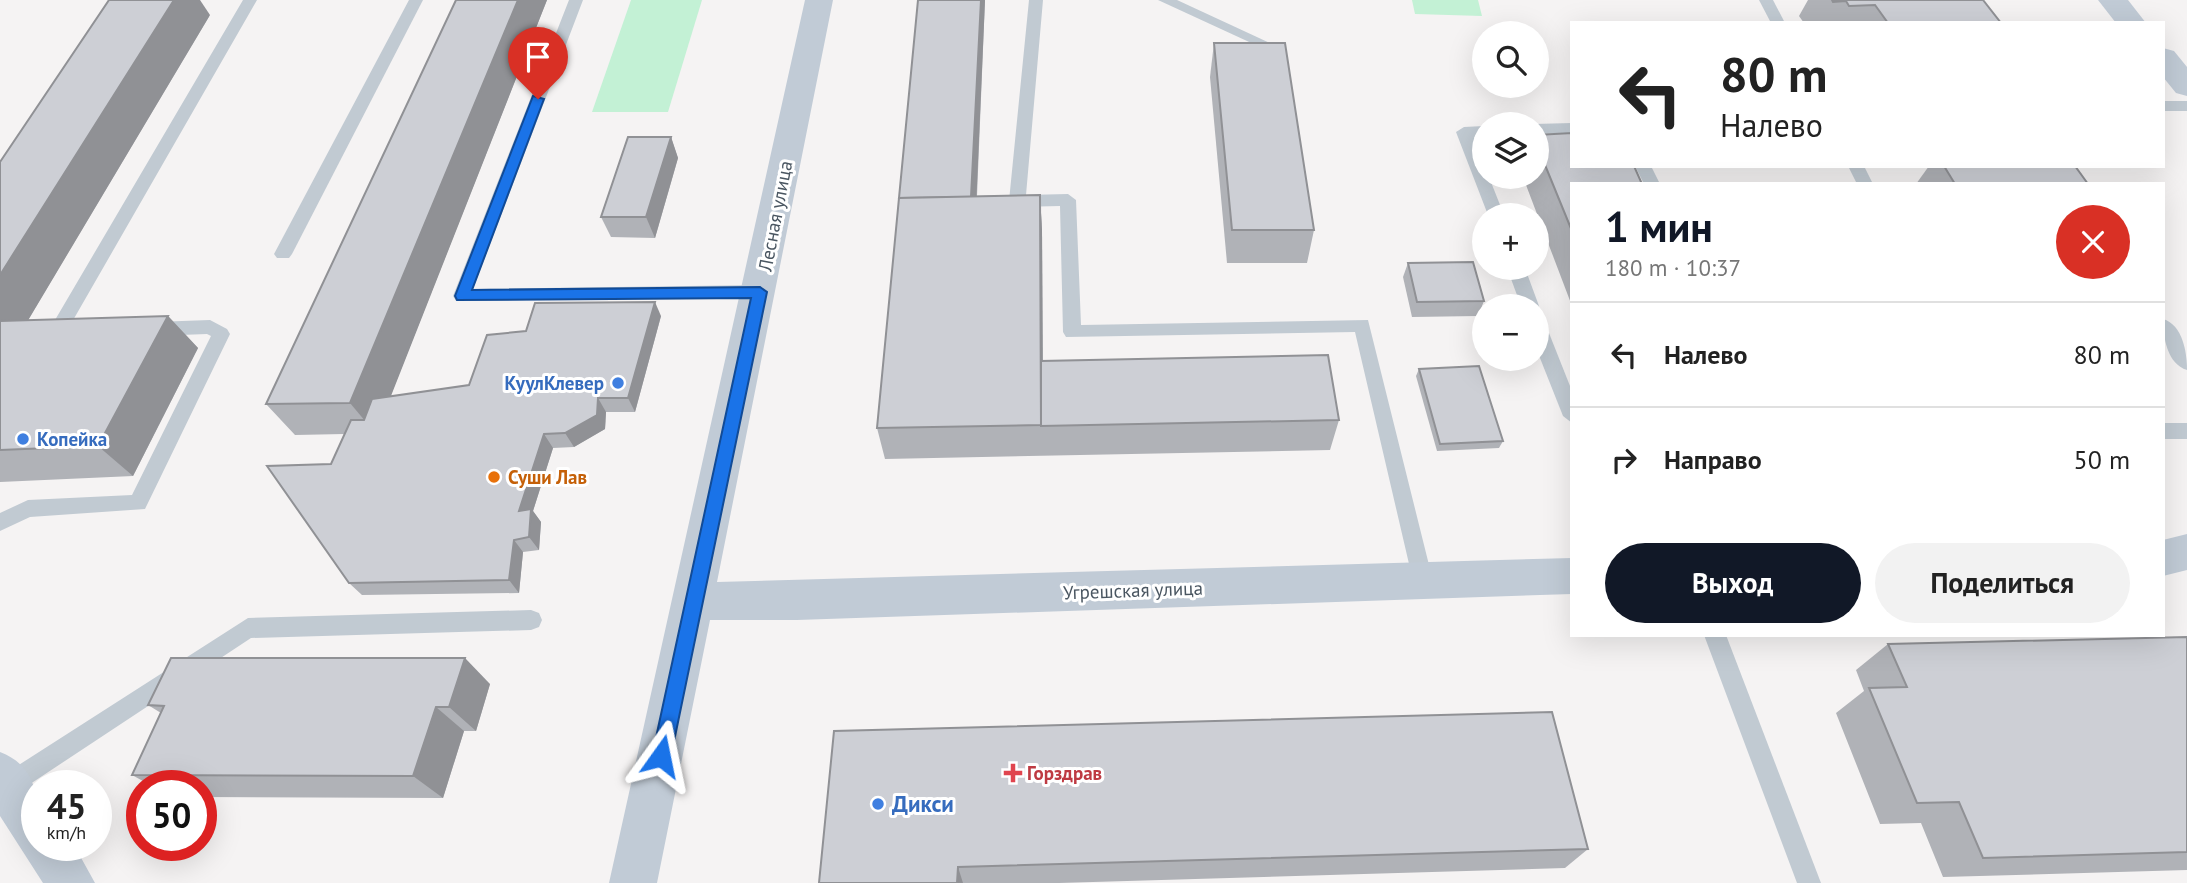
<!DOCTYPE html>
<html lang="ru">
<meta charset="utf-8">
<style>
:root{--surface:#fff;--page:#f2f2f2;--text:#222;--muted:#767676;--line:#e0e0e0;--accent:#111827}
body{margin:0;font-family:"PT Sans",sans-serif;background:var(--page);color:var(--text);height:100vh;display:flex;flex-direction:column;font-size:26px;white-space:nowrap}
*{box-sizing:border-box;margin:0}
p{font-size:23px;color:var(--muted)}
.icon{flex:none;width:38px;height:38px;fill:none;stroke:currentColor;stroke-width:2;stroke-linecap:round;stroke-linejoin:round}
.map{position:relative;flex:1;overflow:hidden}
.drawer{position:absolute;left:1570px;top:182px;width:595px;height:455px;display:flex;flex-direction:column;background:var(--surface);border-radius:0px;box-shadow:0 7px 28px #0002}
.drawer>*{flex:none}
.guide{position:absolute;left:1570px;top:21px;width:595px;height:147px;border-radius:0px;box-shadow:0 7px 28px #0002;background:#fff;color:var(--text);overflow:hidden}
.fabs{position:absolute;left:1472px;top:21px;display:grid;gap:14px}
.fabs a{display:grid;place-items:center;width:77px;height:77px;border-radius:50%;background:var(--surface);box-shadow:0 7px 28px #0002;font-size:35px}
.speed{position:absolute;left:21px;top:770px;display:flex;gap:14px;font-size:35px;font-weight:700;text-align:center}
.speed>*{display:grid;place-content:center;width:91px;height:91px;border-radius:50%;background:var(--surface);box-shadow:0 7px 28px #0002;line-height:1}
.speed small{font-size:18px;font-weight:400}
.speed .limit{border:10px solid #d22;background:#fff;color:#111}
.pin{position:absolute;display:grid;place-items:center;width:60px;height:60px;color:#fff;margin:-72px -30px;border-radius:50% 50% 50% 0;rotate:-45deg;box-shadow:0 0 7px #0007}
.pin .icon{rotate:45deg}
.me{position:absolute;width:77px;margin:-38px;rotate:12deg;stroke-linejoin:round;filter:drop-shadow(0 0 5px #0008)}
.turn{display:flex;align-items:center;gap:24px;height:147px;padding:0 35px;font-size:32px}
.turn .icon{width:91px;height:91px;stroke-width:2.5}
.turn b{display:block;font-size:49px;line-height:60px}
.round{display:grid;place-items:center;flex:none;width:74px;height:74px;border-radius:37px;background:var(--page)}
.headline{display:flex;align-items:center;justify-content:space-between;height:119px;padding:0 35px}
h1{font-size:42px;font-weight:700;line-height:52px;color:var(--accent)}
.action{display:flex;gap:14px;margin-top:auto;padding:14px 35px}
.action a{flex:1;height:80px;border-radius:42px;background:var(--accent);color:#fff;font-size:28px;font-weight:700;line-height:80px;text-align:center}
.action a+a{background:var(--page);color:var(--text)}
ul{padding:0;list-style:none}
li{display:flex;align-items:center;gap:21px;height:105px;padding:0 35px;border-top:2px solid var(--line)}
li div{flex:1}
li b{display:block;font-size:26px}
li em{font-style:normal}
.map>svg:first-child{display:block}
</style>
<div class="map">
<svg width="2187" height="883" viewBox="0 0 2187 883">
<rect width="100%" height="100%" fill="#f5f3f3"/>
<g fill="#c3f1d5">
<polygon points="631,0 702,0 668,112 592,112"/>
<polygon points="1412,0 1478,0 1482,16 1415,14"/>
</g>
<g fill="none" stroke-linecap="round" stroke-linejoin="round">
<g fill="#c1cad2" fill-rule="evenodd">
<polygon points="243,0 257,0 72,322 84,327 87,332 84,337 78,339 55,330 52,325 55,320"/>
<polygon points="409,0 423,0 292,254 289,258 277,258 274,254"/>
<polygon points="569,0 583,0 473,289 760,285 769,292 766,297 456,301 453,296"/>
<polygon points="1029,0 1043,0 1026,195 1068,194 1076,200 1081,325 1368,320 1433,581 1430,588 1423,590 1416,588 1413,581 1355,332 1066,337 1063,332 1060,206 1017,207 1009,201"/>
<polygon points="1158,0 1177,0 1272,44 1265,49 1260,47"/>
<polygon points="1759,0 1773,0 1785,23 1771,23"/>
<rect x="2163" y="101" width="24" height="10"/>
<polygon points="1572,123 1572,133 1536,134 1534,124"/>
<polygon points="1484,126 1484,136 1474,137 1484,163 1484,177 1489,177 1504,215 1488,215 1456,132 1464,127"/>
<polygon points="1635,166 1651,166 1660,184 1644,184"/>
<polygon points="1848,166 1864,166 1873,184 1857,184"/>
<polygon points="1507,268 1525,268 1539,306 1536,310 1536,306 1521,306"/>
<polygon points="1536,316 1545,323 1572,391 1572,423 1563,416 1536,348"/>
<path d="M2163 319C2183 325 2187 353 2187 370 2167 364 2163 337 2163 319Z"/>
<polygon points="210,320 227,329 230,334 145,509 30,517 0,531 0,513 28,500 132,495 211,336 207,334 154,336 145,329 154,322"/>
<rect x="2163" y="423" width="24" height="16"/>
<polygon points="531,610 539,613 542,620 539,627 531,630 251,638 15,794 7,797 0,795 0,777 248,618"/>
<polygon points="1704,635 1726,635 1821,883 1797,883"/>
</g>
<g fill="#c1cbd6" fill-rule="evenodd">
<polygon points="805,0 833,0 717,582 1572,558 1572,594 797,620 710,620 657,883 609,883"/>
<polygon points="2098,0 2128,0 2146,23 2116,23"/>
<polygon points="2163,48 2174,51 2187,67 2187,96 2176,93 2163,77"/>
<polygon points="2187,534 2187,570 2163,576 2163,540"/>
<path d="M0 752C43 769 37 806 37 845H74L95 883H43L0 816Z"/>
</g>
</g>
<g fill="#b0b2b7">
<polygon points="456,0 547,0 390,397 469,385 526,331 661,316 635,412 606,412 605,429 574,447 553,448 533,511 541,522 539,550 523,552 519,593 362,595 349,583 331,464 344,434 295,435 266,404"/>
<polygon points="918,0 985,0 977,196 1040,195 1042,230 1043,361 1339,420 1330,450 885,459 877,428"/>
<polygon points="1808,0 1983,0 2001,23 1804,23 1799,16"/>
<polygon points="210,15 28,320 168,316 198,348 133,476 0,482 0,162"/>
<polygon points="1214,43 1314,230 1307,263 1227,263 1210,77"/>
<polygon points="1536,135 1572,184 1572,306 1523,177 1536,177"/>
<polygon points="671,137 678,158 655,238 611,237 601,217"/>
<polygon points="1929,166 2075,166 2088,184 1916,184"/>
<polygon points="1408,263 1484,301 1478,316 1412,317 1403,277"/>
<polygon points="1419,369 1503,441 1499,448 1437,451 1416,376"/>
<polygon points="2187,637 2187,870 1943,877 1921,823 1880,824 1836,713 1864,691 1856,670 1888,644"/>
<polygon points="490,684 476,731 464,731 443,798 201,797 201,786 152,786 132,775 161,713 148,705"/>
<polygon points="834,731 1588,849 1565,868 1059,883 819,883"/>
</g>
<g fill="#909195">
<polygon points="174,0 200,0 210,15 8,354 0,347 0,275"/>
<polygon points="518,0 547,0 376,434 350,403"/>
<polygon points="981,0 985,0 975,231 971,197"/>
<polygon points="671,137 678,158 655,238 646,217"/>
<polygon points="1040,195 1042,230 1043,426 1041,426"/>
<polygon points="655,302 661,316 635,412 628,398"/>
<polygon points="168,316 198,348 133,476 98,446"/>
<polygon points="598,398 606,412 605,429 574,447 565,433"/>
<polygon points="544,434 553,448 533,511 541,522 539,550 529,537 519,511"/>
<polygon points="514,540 523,552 519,593 509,580"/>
<polygon points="465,658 490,684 476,731 449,707"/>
<polygon points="436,707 464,731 443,798 413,776"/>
<polygon points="958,867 963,883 957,883"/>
</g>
<g fill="#cdcfd5" stroke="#909195" stroke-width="2">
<polygon points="109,0 174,0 0,275 0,162"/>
<polygon points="456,0 518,0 350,403 266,404"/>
<polygon points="918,0 981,0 971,197 899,198"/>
<polygon points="1832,0 1983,0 2001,23 1888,23 1875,5 1849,6 1846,1 1833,2"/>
<polygon points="1214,43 1285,43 1314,230 1232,230"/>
<polygon points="1572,133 1572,166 1634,166 1642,184 1572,184 1572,231 1536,143 1536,135"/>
<polygon points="628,137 671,137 646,217 601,217"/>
<polygon points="1944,166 2075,166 2088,184 1955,184"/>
<polygon points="1040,195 1041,425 877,428 899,198"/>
<polygon points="1473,262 1484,301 1417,302 1408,263"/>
<polygon points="655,302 628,398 598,398 597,415 565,433 544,434 519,511 531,509 529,537 514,540 509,580 349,583 267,466 331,464 351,420 364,420 372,399 469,385 487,335 526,331 535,303"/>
<polygon points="168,316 98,446 0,450 0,321"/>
<polygon points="1328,355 1339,420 1041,426 1041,361"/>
<polygon points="1479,366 1503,441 1440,444 1419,369"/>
<polygon points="2187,637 2187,852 1983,858 1959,802 1917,803 1869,688 1907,687 1888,644"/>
<polygon points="171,658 465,658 449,707 436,707 413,776 132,775 164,706 148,705"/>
<polygon points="1552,712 1588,849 958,867 957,883 819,883 834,731"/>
</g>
<polygon fill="#1a73e8" stroke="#114b97" stroke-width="2" points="533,96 544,99 472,290 760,287 767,292 671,756 668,762 661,765 654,762 652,756 751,298 457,300 455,296"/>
<g fill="#3f7fe0" stroke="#fff" stroke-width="2.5">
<circle cx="618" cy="383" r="7"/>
<circle cx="23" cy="439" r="7"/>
<circle cx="878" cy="804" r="7"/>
</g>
<circle fill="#e8710a" stroke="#fff" stroke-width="2.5" cx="494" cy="477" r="7"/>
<path fill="#e0444e" stroke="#fff" stroke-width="2.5" d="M1009.5 762.5h7v7h7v7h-7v7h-7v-7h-7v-7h7z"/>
<g text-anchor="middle" stroke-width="6" stroke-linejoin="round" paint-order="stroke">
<g font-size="19" fill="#4a5661" stroke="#fff">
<text transform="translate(775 216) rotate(-79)" y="7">Лесная улица</text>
<text transform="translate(1133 590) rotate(-2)" y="7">Угрешская улица</text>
</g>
<g font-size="19" font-weight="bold" fill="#366cbe" stroke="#fff" text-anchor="end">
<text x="604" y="390">КуулКлевер</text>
<text x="37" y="446" text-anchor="start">Копейка</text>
</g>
<g font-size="19" font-weight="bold" fill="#c56008" stroke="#fff" text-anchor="start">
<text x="508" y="484">Суши Лав</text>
</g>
<g font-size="19" font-weight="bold" fill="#be3a42" stroke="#fff" text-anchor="start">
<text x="1027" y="780">Горздрав</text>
</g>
<g font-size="23" font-weight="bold" fill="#366cbe" stroke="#fff" text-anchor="start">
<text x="892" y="812">Дикси</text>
</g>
</g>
</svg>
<div class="fabs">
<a><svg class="icon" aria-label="search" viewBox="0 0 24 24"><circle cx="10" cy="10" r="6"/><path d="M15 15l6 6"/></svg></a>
<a><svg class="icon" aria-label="layers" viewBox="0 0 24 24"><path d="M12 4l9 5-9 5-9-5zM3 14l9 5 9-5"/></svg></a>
<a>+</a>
<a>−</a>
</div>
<div class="speed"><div>45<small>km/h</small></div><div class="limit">50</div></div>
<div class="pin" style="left:538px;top:99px;background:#d93025"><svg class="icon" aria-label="arrive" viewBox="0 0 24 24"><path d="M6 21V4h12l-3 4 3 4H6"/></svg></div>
<svg class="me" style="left:661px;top:756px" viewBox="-20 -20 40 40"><path d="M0-17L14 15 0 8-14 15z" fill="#1a73e8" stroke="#fff" stroke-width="4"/></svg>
<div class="guide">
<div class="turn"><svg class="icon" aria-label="left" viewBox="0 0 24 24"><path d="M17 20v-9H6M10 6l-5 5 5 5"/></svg><div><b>80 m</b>Налево</div></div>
</div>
<section class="drawer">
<div class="headline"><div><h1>1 мин</h1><p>180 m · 10:37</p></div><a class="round" style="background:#d93025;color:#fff"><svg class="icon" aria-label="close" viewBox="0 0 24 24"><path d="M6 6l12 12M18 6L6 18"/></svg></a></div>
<ul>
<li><svg class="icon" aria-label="left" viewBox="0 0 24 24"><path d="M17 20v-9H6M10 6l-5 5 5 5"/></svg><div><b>Налево</b></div><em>80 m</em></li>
<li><svg class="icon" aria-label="right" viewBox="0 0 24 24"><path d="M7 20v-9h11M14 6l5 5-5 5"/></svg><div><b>Направо</b></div><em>50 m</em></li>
</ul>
<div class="action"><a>Выход</a><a>Поделиться</a></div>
</section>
</div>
